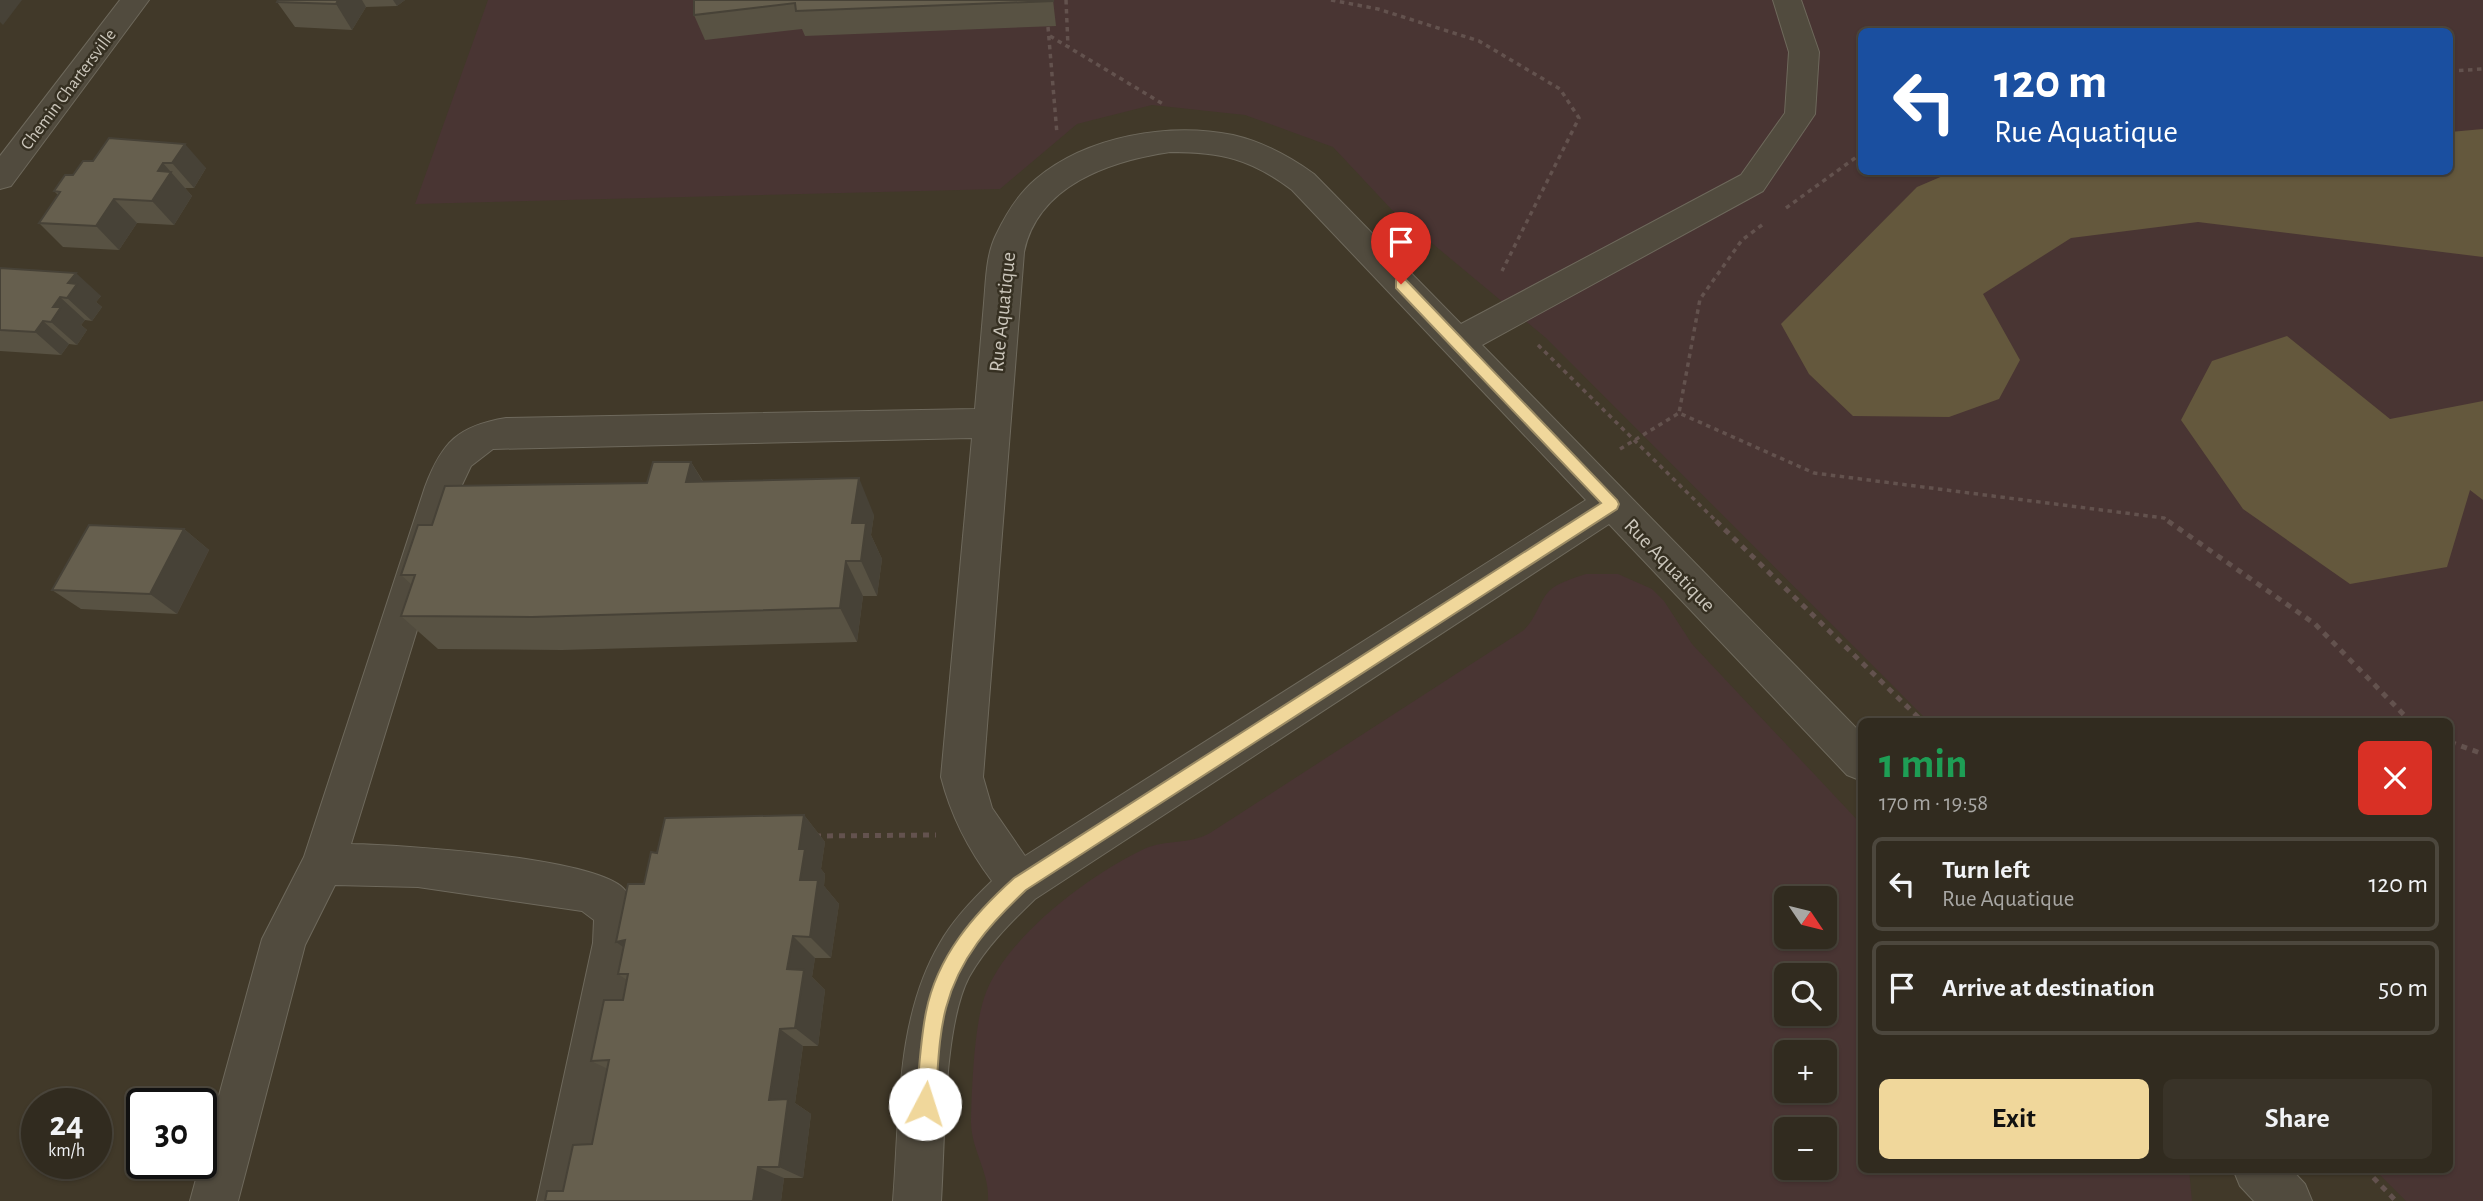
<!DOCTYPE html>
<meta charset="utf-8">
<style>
:root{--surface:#312b1f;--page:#393328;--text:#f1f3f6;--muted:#a8a7a4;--line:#4c473d;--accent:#f0d79b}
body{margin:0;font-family:"Alegreya Sans",sans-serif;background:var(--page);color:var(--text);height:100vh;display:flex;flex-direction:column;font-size:26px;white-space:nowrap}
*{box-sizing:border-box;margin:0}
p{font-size:23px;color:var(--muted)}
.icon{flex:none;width:38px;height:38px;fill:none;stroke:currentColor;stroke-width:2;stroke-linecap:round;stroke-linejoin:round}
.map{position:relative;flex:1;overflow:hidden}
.panel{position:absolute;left:1858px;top:718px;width:595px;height:455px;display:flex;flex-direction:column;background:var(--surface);border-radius:10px;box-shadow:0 2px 5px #0004,0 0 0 2px var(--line)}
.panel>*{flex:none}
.banner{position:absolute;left:1858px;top:28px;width:595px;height:147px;border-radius:10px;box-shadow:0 2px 5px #0004,0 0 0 2px var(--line);background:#1a4fa0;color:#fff;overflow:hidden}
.needle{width:46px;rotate:125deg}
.buttons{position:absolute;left:1774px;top:886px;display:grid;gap:14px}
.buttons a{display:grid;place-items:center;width:63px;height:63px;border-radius:10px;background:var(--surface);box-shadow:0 2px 5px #0004,0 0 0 2px var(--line);font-size:35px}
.speed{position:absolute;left:21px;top:1088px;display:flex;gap:14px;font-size:35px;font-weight:700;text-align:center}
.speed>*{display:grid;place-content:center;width:91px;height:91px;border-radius:50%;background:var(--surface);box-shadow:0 2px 5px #0004,0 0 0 2px var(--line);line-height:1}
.speed small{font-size:18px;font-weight:400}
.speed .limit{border:4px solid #111;border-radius:10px;background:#fff;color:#111}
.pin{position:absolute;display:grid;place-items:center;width:60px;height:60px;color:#fff;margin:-72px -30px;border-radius:50% 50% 50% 0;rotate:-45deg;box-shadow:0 0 7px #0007}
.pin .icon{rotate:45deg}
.me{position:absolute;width:77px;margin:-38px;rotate:5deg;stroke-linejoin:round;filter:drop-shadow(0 0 5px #0008)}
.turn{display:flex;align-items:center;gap:24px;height:147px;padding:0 21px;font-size:32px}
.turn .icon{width:91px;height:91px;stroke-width:2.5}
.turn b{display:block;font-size:49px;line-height:60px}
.round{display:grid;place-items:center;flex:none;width:74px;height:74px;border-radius:10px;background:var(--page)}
.head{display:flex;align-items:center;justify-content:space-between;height:119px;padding:0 21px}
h1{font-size:42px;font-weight:700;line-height:52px;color:#1e9e55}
.action{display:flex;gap:14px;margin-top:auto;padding:14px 21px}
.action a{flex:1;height:80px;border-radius:10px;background:var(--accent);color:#111;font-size:28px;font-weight:700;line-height:80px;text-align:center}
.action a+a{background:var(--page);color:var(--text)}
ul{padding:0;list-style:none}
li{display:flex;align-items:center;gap:21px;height:94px;margin:0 14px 10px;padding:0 7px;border:4px solid var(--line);border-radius:10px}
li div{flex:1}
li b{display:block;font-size:26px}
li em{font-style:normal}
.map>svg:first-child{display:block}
</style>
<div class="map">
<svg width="2483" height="1201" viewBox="0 0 2483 1201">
<rect width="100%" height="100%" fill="#413929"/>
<g fill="#493533" fill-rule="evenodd">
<path d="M488 0H2483V1201H2406L2374 1169H2450V721H1928L1546 338 1392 210 1333 147 1245 115 1152 105 1077 124 1000 189 415 204ZM1862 32H2450V172H1862Z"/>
<path d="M1586 574H1618L1652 589 1664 601 1692 644 1862 825V1169H2189L2192 1201H988C990 1171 970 1149 971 1119 972 1086 974 1029 984 998 1004 938 1089 875 1144 849 1166 839 1189 845 1210 833L1524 630C1536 618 1539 602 1549 591 1559 582 1574 578 1586 574ZM1787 898H1825V936H1787ZM1787 975H1825V1013H1787ZM1787 1052H1825V1090H1787ZM1787 1129H1825V1167H1787Z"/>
</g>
<g fill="#64583d">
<polygon points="2483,129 2483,257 2198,222 2071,238 1983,294 2020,360 1999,399 1949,417 1853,416 1809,374 1781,324 1917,187 1952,172 2450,172 2450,132"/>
<polygon points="2287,336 2390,419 2483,401 2483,500 2470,490 2447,567 2350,584 2243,509 2181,420 2212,361"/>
</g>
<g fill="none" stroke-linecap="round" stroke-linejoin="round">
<defs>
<g id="minor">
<polygon points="120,0 149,0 11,186 0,189 0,156"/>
<path d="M1773 0H1801L1819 52 1815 114 1763 191 1482 345 1862 734V781L1847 775 1609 524 1035 899C1011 922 986 947 969 977 943 1027 945 1142 941 1201H893C900 1117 895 1019 940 943 953 920 972 900 992 881 968 849 951 816 941 777L972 438 493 449 471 466 461 487 351 844C401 845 590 857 623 888 637 901 639 925 637 943L585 1201H537L593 943 594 920 582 911 418 887 335 885 305 945 238 1201H190L262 939 304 857 425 487C442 442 458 426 506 418L975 409C978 374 981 338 984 303 986 281 986 255 996 235 1006 214 1018 194 1036 179 1087 136 1169 122 1233 135 1263 142 1289 156 1314 174L1461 324 1741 175 1785 113 1789 52ZM1170 152C1221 152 1251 159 1292 190L1586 500 1025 856 992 808 983 777 1024 252C1038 185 1110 161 1170 152Z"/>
<polygon points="2233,1169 2291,1169 2305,1184 2312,1201 2254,1201 2240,1186"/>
</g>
</defs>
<use href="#minor" stroke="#6e695c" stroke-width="2"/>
<g stroke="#63524e" stroke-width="3.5" stroke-dasharray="4.5 4.5" stroke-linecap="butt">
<polyline points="1066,0 1068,47"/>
<polyline points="1331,0 1378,9 1479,41 1560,89 1579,118 1502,271"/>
<polyline points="1048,27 1057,134"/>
<polyline points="1050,36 1163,104"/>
<polyline points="2450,71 2483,69"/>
<polyline points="1786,208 1862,153"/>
<polyline points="1762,225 1742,240 1700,299 1679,413 1814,473 2164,518 2171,523"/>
<polyline points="1538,345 1718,523"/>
<polyline points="1620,449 1679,413"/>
</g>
<g stroke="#63524e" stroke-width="5" stroke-dasharray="6 6" stroke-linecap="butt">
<polyline points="1716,521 1922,721"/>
<polyline points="2168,521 2315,624 2410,721"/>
<polyline points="2450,742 2483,754"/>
<polyline points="815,836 936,835"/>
<polyline points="2365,1169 2396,1201"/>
</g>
<use href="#minor" fill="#514b3e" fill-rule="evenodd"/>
</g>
<g fill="#585243">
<polygon points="278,0 405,0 397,6 366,7 352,30 295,27 277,2"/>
<polygon points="694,0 1053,0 1056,26 805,36 802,29 705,40 694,15"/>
<polygon points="109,138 206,168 194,188 185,188 192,196 174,225 137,223 119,250 63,247 39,223 58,195 54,191 73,175 93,161"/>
<polygon points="0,268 101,296 96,302 102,307 92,321 85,320 81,325 87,330 77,345 69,344 61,355 0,351"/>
<polygon points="691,462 703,481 874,515 871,535 882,559 877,596 863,596 857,642 562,650 438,649 401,616 412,585 401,575 432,525 647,483"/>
<polygon points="184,529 209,550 177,614 81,609 52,590"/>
<polygon points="804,815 825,842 821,869 825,874 824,886 839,904 831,958 815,958 812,977 825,990 818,1046 803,1046 795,1103 811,1114 803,1178 784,1178 781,1201 545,1201 563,1191 592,1144 608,1069 591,1061 623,1000 627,980 618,974 644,884 657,853"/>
</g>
<g fill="#474237">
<polygon points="0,0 22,0 3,25 0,22"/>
<polygon points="338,0 362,0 366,7 352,30 336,4"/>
<polygon points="393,0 405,0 397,6"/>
<polygon points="185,144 206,168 194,188 172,163"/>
<polygon points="163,163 192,196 174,225 152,201 158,171"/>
<polygon points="114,199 137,223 119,250 96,226"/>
<polygon points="76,273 101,296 96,302 102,307 92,321 67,298 68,283"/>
<polygon points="60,297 85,320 81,325 87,330 77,345 51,322 53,307"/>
<polygon points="43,321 69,344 61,355 35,332"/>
<polygon points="691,462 713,499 686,482"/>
<polygon points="859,478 874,515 871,535 882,559 877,596 861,561 852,523"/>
<polygon points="184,529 209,550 177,614 150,594"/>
<polygon points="846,561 863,596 857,642 840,608"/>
<polygon points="804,815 825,842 821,869 825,874 824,886 839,904 831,958 810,937 800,880 799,849"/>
<polygon points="793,936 815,958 812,977 825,990 818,1046 795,1028 787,969"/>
<polygon points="625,940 647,964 616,942"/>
<polygon points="780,1029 803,1046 795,1103 811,1114 803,1178 779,1167 769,1100"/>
<polygon points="758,1167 784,1178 781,1201 753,1201"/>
</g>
<g fill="#665f4e" stroke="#474237" stroke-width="2">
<polygon points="278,0 338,0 336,4 277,2"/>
<polygon points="694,0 1053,0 1053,1 796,11 795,3 694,15"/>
<polygon points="109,138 185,144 172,163 163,163 158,171 171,172 152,201 114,199 96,226 39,223 60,192 54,191 65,175 73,175 83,161 93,161"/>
<polygon points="0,268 76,273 68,283 77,284 67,298 60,297 53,307 61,307 51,322 43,321 35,332 0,330"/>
<polygon points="653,462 691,462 686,482 859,478 852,523 866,523 861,561 846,561 840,608 532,617 401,616 415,575 401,575 418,525 432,525 445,486 647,483"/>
<polygon points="89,525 184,529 150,594 52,590"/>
<polygon points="804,815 799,849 805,849 800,880 818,880 810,937 793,936 787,969 804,970 795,1028 780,1029 769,1100 788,1099 779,1167 758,1167 753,1201 545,1201 547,1191 563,1191 573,1145 592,1144 609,1060 591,1061 604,1000 623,1000 628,974 618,974 625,940 616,942 628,884 644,884 651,852 657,853 665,818"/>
</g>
<path fill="#f0d79b" stroke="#9c8c65" stroke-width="2" d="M1401 279 1406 280 1617 500 1619 504 1617 509 1026 890C990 924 959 958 946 1008 938 1038 938 1073 935 1104L932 1111 925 1113 918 1111 916 1104C919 1073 920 1042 926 1012 937 956 974 914 1014 878L1601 503 1396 288V280Z"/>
<g text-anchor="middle" stroke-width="5" stroke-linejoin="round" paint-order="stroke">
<g font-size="18" fill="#cbc6bb" stroke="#363022">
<text transform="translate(68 89) rotate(-53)" y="6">Chemin Chartersville</text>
</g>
<g font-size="21" fill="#cbc6bb" stroke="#363022">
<text transform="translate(1002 312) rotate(-84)" y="7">Rue Aquatique</text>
<text transform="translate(1670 565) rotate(46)" y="7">Rue Aquatique</text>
</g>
</g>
</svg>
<div class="buttons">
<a><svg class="needle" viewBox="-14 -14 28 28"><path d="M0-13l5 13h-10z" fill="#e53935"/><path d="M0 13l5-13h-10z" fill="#a8a7a4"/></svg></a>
<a><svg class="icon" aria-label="search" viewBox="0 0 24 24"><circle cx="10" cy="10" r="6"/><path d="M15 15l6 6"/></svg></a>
<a>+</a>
<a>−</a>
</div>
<div class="speed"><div>24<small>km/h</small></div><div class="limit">30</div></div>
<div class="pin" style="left:1401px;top:284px;background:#d93025"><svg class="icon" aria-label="arrive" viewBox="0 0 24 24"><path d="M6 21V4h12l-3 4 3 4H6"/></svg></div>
<svg class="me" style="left:925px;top:1104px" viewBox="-20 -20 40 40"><circle r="19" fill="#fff"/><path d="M0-13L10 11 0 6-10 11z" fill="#f0d79b"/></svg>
<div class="banner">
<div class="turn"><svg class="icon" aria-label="left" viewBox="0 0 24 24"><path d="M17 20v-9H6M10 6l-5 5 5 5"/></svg><div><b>120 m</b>Rue Aquatique</div></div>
</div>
<section class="panel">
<div class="head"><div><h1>1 min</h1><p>170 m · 19:58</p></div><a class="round" style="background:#d93025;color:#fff"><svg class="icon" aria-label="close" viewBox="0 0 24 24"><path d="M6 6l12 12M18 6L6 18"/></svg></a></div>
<ul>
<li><svg class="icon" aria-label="left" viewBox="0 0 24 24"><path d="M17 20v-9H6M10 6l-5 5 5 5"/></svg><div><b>Turn left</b><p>Rue Aquatique</p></div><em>120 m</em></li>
<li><svg class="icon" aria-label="arrive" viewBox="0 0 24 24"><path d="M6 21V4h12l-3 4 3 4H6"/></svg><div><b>Arrive at destination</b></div><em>50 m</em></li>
</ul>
<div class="action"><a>Exit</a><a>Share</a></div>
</section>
</div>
